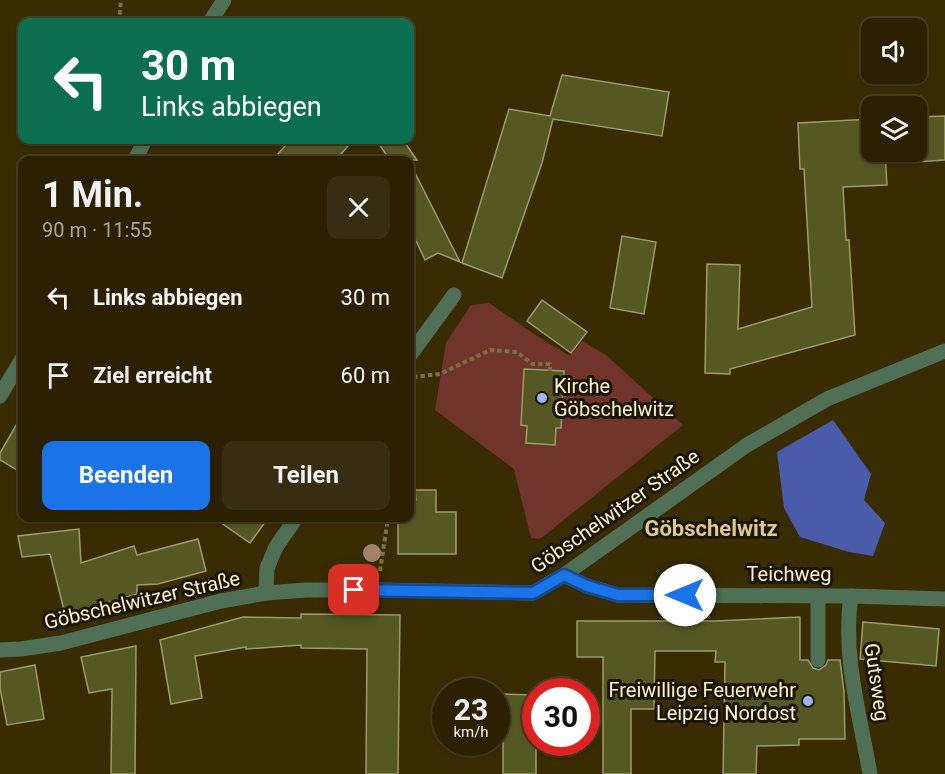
<!DOCTYPE html>
<html lang="de">
<meta charset="utf-8">
<style>
:root{--surface:#2b2102;--page:#372e11;--text:#f1f3f6;--muted:#a6a399;--line:#473e24;--accent:#1a73e8}
body{margin:0;font-family:Roboto,sans-serif;background:var(--page);color:var(--text);height:100vh;display:flex;flex-direction:column;font-size:22px;white-space:nowrap}
*{box-sizing:border-box;margin:0}
p{font-size:20px;color:var(--muted)}
.icon{flex:none;width:33px;height:33px;fill:none;stroke:currentColor;stroke-width:2;stroke-linecap:round;stroke-linejoin:round}
.map{position:relative;flex:1;overflow:hidden}
.side{position:absolute;left:18px;top:156px;width:396px;height:366px;display:flex;flex-direction:column;background:var(--surface);border-radius:12px;box-shadow:0 2px 4px #0004,0 0 0 2px var(--line)}
.side>*{flex:none}
.hud{position:absolute;left:18px;top:18px;width:396px;height:126px;border-radius:12px;box-shadow:0 2px 4px #0004,0 0 0 2px var(--line);background:#0b6e4f;color:#fff;overflow:hidden}
.buttons{position:absolute;left:861px;top:18px;display:grid;gap:12px}
.buttons a{display:grid;place-items:center;width:66px;height:66px;border-radius:12px;background:var(--surface);box-shadow:0 2px 4px #0004,0 0 0 2px var(--line);font-size:30px}
.speed{position:absolute;left:432px;top:678px;display:flex;gap:12px;font-size:30px;font-weight:700;text-align:center}
.speed>*{display:grid;place-content:center;width:78px;height:78px;border-radius:50%;background:var(--surface);box-shadow:0 2px 4px #0004,0 0 0 2px var(--line);line-height:1}
.speed small{font-size:15px;font-weight:400}
.speed .limit{border:9px solid #d22;background:#fff;color:#111}
.pin{position:absolute;display:grid;place-items:center;width:51px;height:51px;color:#fff;margin:-26px;border-radius:12px;box-shadow:0 3px 9px #0006}
.me{position:absolute;width:66px;margin:-33px;rotate:270deg;stroke-linejoin:round;filter:drop-shadow(0 0 4px #0008)}
.turn{display:flex;align-items:center;gap:21px;height:126px;padding:0 24px;font-size:27px}
.turn .icon{width:78px;height:78px;stroke-width:2.5}
.turn b{display:block;font-size:42px;line-height:51px}
.round{display:grid;place-items:center;flex:none;width:63px;height:63px;border-radius:12px;background:var(--page)}
.overview{display:flex;align-items:center;justify-content:space-between;height:102px;padding:0 24px}
h1{font-size:36px;font-weight:700;line-height:45px}
.action{display:flex;gap:12px;margin-top:auto;padding:12px 24px}
.action a{flex:1;height:69px;border-radius:12px;background:var(--accent);color:#fff;font-size:24px;font-weight:700;line-height:69px;text-align:center}
.action a+a{background:var(--page);color:var(--text)}
ul{padding:0;list-style:none}
li{display:flex;align-items:center;gap:18px;height:78px;padding:0 24px}
li div{flex:1}
li b{display:block;font-size:22px}
li em{font-style:normal}
.map>svg:first-child{display:block}
</style>
<div class="map">
<svg width="945" height="774" viewBox="0 0 945 774">
<rect width="100%" height="100%" fill="#392c03"/>
<polygon fill="#70342a" points="489,303 534,334 570,356 582,341 606,355 683,425 540,539 531,538 514,469 435,410 446,343 471,305"/>
<polygon fill="#4a5ca9" points="833,420 871,474 864,500 885,523 873,556 849,552 800,537 784,508 777,452"/>
<g fill="#565824" stroke="#9a9d67" stroke-width="1.5">
<polygon points="562,75 669,92 662,136 553,119 542,163 502,278 462,263 509,109 550,116"/>
<polygon points="945,116 945,160 916,162 916,117"/>
<polygon points="872,119 872,152 885,152 887,185 843,187 846,240 849,240 855,335 730,369 730,374 705,373 707,264 740,265 738,329 812,307 804,169 800,169 798,123"/>
<polygon points="290,140 353,140 336,160 273,160"/>
<polygon points="376,140 403,140 417,160 390,160"/>
<polygon points="410,163 460,262 438,253 425,260 410,228"/>
<polygon points="622,236 656,242 644,314 610,308"/>
<polygon points="542,300 587,332 571,353 527,321"/>
<polygon points="524,369 564,371 561,428 556,428 555,445 526,443 527,426 521,425"/>
<polygon points="22,415 22,473 0,460 0,453"/>
<polygon points="415,490 436,490 436,512 456,512 456,554 398,554 398,518 410,518 410,500 416,500"/>
<polygon points="214,518 268,518 250,543"/>
<polygon points="79,529 81,563 134,546 137,555 198,539 206,571 158,584 137,585 137,594 93,607 95,615 67,622 50,554 22,557 18,536"/>
<polygon points="301,614 400,615 398,774 366,774 367,649 301,648 301,645 246,649 246,647 195,656 202,698 171,704 160,640 243,617 301,618"/>
<polygon points="800,617 800,660 808,660 813,668 819,670 826,665 828,660 840,660 844,691 845,739 799,739 799,745 757,746 756,774 723,774 725,662 715,662 716,651 655,651 654,709 631,709 631,774 603,774 603,657 577,657 577,621 716,621"/>
<polygon points="863,622 939,629 936,666 860,659"/>
<polygon points="136,646 135,774 111,774 112,689 89,693 81,657"/>
<polygon points="35,665 44,719 7,725 0,688 0,672"/>
<polygon points="503,694 536,695 536,774 503,774"/>
</g>
<g fill="none" stroke-linecap="round" stroke-linejoin="round">
<g stroke="#7b6f4b" stroke-width="4" stroke-dasharray="4.5 3" stroke-linecap="butt">
<polyline points="119,22 121,0"/>
<polyline points="413,377 440,374 490,350 517,352 532,364 550,364 550,371"/>
<polyline points="380,571 388,518"/>
</g>
<g stroke="#4f7057" stroke-width="15">
<polyline points="210,22 224,0"/>
<polyline points="135,160 145,140"/>
<polyline points="410,355 454,295"/>
<polyline points="0,396 22,359"/>
<polyline points="564,575 587,586 618,595 851,596 945,599"/>
<polyline points="266,593 267,568 276,547 296,518"/>
<path d="M851 596C842 654 860 716 870 774"/>
<polyline points="0,650 21,649 61,643 221,601 266,593 306,590 378,590 533,593 564,575 747,445 827,399 945,351"/>
<polyline points="818,660 818,596"/>
</g>
</g>
<circle fill="#a4826a" cx="372" cy="553" r="9"/>
<g fill="none" stroke-linecap="round" stroke-linejoin="round">
<defs>
<polyline id="route" points="354,590 533,593 564,575 587,586 618,595 685,595"/>
</defs>
<use href="#route" stroke="#114b97" stroke-width="15"/>
<use href="#route" stroke="#1a73e8" stroke-width="10"/>
</g>
<g fill="#9eb4fd" stroke="#1c1502" stroke-width="2">
<circle cx="542" cy="398" r="6"/>
<circle cx="808" cy="701" r="6"/>
</g>
<g text-anchor="middle" stroke-width="6" stroke-linejoin="round" paint-order="stroke">
<g font-size="20" fill="#fbf1d6" stroke="#1c1502" text-anchor="start">
<text x="554" y="393">Kirche<tspan x="554" dy="23">Göbschelwitz</tspan></text>
<text x="796" y="697" text-anchor="end">Freiwillige Feuerwehr<tspan x="796" dy="23">Leipzig Nordost</tspan></text>
</g>
<g font-size="20" fill="#fbf1d6" stroke="#1c1502">
<text transform="translate(615 511) rotate(-35)" y="7">Göbschelwitzer Straße</text>
<text x="789" y="581">Teichweg</text>
<text transform="translate(142 600) rotate(-13)" y="7">Göbschelwitzer Straße</text>
<text transform="translate(877 682) rotate(82)" y="7">Gutsweg</text>
</g>
<g font-size="22" font-weight="bold" fill="#dbc892" stroke="#1c1502">
<text x="711" y="536">Göbschelwitz</text>
</g>
</g>
</svg>
<div class="buttons">
<a><svg class="icon" aria-label="sound" viewBox="0 0 24 24"><path d="M4 9h4l5-4v14l-5-4H4zM17 9q2 3 0 6"/></svg></a>
<a><svg class="icon" aria-label="layers" viewBox="0 0 24 24"><path d="M12 4l9 5-9 5-9-5zM3 14l9 5 9-5"/></svg></a>
</div>
<div class="speed"><div>23<small>km/h</small></div><div class="limit">30</div></div>
<div class="pin" style="left:354px;top:590px;background:#d93025"><svg class="icon" aria-label="arrive" viewBox="0 0 24 24"><path d="M6 21V4h12l-3 4 3 4H6"/></svg></div>
<svg class="me" style="left:685px;top:595px" viewBox="-20 -20 40 40"><circle r="19" fill="#fff"/><path d="M0-13L10 11 0 6-10 11z" fill="#1a73e8"/></svg>
<div class="hud">
<div class="turn"><svg class="icon" aria-label="left" viewBox="0 0 24 24"><path d="M17 20v-9H6M10 6l-5 5 5 5"/></svg><div><b>30 m</b>Links abbiegen</div></div>
</div>
<section class="side">
<div class="overview"><div><h1>1 Min.</h1><p>90 m · 11:55</p></div><a class="round"><svg class="icon" aria-label="close" viewBox="0 0 24 24"><path d="M6 6l12 12M18 6L6 18"/></svg></a></div>
<ul>
<li><svg class="icon" aria-label="left" viewBox="0 0 24 24"><path d="M17 20v-9H6M10 6l-5 5 5 5"/></svg><div><b>Links abbiegen</b></div><em>30 m</em></li>
<li><svg class="icon" aria-label="arrive" viewBox="0 0 24 24"><path d="M6 21V4h12l-3 4 3 4H6"/></svg><div><b>Ziel erreicht</b></div><em>60 m</em></li>
</ul>
<div class="action"><a>Beenden</a><a>Teilen</a></div>
</section>
</div>
